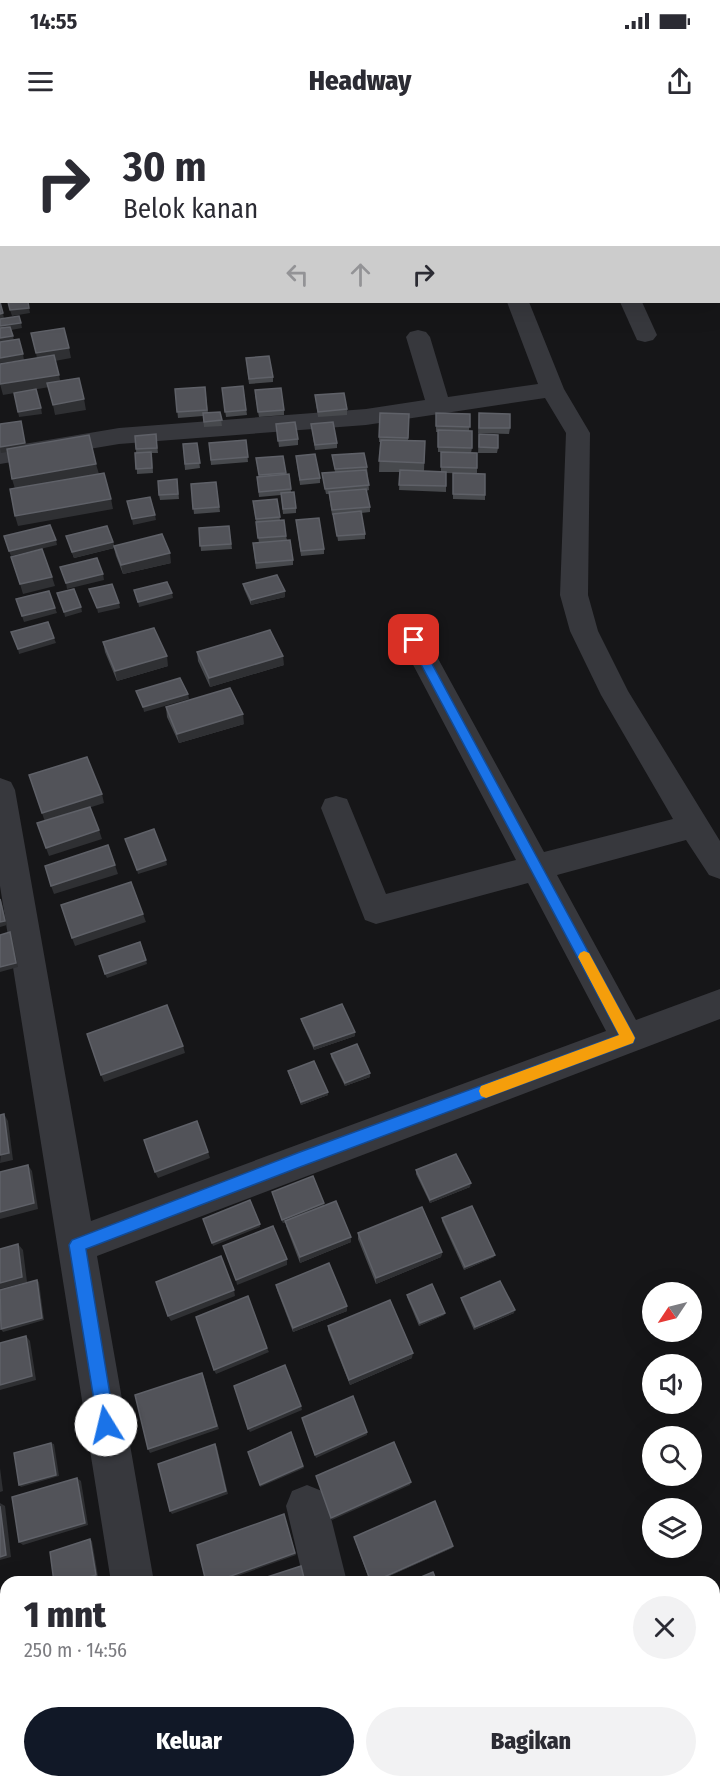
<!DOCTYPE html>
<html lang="id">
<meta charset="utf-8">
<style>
:root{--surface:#fff;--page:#f2f2f3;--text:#2b2b33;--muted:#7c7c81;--accent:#111827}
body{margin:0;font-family:"Fira Sans Condensed",sans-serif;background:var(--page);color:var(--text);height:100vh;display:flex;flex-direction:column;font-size:22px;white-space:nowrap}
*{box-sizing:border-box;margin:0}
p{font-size:20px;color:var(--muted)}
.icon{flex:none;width:33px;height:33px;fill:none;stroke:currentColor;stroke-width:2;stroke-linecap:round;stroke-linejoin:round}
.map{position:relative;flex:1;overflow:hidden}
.details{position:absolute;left:0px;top:1456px;width:720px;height:212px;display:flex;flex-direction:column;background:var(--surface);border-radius:18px 18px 0 0;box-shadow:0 6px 24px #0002}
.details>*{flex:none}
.hud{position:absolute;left:0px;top:0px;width:720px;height:183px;box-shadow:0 6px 24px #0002;background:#fff;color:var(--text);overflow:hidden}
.needle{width:39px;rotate:235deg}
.tools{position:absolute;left:642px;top:1162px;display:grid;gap:12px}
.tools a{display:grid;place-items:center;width:60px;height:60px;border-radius:50%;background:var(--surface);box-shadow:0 6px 24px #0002;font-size:30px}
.pin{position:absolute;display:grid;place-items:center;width:51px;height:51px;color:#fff;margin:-26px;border-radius:12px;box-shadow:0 3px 9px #0006}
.me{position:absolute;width:66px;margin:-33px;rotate:351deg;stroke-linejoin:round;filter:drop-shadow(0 0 4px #0008)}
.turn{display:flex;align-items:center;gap:21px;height:126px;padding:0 24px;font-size:27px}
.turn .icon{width:78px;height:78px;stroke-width:2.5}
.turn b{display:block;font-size:42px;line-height:51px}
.lanes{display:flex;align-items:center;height:57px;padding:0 24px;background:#0003;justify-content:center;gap:30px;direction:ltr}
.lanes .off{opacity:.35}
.round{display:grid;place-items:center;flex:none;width:63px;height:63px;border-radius:32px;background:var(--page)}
.headline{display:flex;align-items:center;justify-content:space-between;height:102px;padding:0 24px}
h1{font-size:36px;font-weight:800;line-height:45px}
.button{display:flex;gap:12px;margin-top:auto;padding:12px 24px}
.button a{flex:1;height:69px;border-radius:36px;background:var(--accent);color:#fff;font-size:24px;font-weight:800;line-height:69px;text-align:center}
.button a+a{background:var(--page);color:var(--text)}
.status{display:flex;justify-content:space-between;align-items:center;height:42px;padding:0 30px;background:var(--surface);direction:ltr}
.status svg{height:16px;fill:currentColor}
header{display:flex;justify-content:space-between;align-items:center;height:78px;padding:0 24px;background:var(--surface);font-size:27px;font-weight:800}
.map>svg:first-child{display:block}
</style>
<div class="status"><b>14:55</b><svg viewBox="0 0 49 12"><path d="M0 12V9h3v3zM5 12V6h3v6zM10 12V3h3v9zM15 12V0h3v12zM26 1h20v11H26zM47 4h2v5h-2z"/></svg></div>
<header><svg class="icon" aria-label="menu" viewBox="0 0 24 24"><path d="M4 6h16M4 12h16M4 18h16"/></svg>Headway<svg class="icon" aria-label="share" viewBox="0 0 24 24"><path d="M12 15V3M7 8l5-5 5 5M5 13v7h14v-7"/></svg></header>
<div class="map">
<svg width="720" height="1667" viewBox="0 0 720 1667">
<rect width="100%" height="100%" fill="#161618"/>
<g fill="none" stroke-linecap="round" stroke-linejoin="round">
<g fill="#37383d" fill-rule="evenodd">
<polygon points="648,0 668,0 669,2 649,2"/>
<polygon points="507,182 529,182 564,269 590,313 588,475 598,511 628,571 720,721 720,759 709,755 686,720 557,755 636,900 720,869 720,899 97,1136 154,1462 111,1462 0,766 0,658 11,662 15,670 91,1101 606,911 528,763 376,804 365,800 321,688 325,679 336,676 347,679 386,774 516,740 400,520 404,513 414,510 424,513 544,732 673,699 601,575 570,511 560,475 566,313 545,278 366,305 119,324 0,344 0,328 119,308 366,289 425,280 406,217 410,212 418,210 426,212 430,217 448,277 538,264"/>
<polygon points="620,182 642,182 657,215 653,220 645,222 637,220"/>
<polygon points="307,1365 322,1371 328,1386 347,1462 304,1462 286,1386 292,1371"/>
<polygon points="142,1662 188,1662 189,1667 143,1667"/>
</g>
</g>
<g fill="#47494d">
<polygon points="246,238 273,257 273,262 249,264"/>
<polygon points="243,266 247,295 226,297 222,268"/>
<polygon points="205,267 208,293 220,292 222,306 204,307 203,296 178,298 175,269"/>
<polygon points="255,275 284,290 284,295 259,297"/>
<polygon points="315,275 347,289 347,295 318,297"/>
<polygon points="436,293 470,294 469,311 472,328 471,333 477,348 477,354 485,375 485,380 453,379 453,358 475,354 446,353 446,372 399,370 400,352 379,352 380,322 379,322 379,317 409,294 408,321 425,321 424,351 441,351 441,332 438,332 438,312 436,312"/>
<polygon points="479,293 510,308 509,314 478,313"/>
<polygon points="276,304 298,319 298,325 279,327"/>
<polygon points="311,304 337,323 337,328 315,330"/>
<polygon points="156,314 158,333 152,333 153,353 137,354 136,329"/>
<polygon points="479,314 498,328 497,333 478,333"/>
<polygon points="246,320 248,342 211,345 209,323"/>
<polygon points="197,323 200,348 185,350 183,324"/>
<polygon points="332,335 367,347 369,370 366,371 370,387 370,392 361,393 365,414 365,419 338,421 334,395 332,395 329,374 326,374 323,359 322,353 335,352"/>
<polygon points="283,336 286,355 289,354 291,372 296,388 296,393 283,394 281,375 259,377 257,357 259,357 256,338"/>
<polygon points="296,336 320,358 320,363 300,365"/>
<polygon points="177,359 179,379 160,380 159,375"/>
<polygon points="216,362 220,392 194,394 191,364"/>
<polygon points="277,379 280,400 286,416 287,420 293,440 293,445 256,449 253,423 259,423 253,381"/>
<polygon points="296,400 324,429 324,434 301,436"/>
<polygon points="229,406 232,429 201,431 199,408"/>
<polygon points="66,416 113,422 114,426 171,443 123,454 116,436 114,428 74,438"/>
<polygon points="243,464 285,471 285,477 251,485 244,469"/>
<polygon points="103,522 168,546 117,561 105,532"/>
<polygon points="197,532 284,545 210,567 198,541"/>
<polygon points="166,587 244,604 179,623 167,597"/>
<polygon points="301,899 355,912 355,916 314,930 302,903"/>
<polygon points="331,934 370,957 345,966 331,937"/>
<polygon points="288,951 328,975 301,985 289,954"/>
<polygon points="416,1050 470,1067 430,1083 416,1054"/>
<polygon points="272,1072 324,1083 324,1085 351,1117 351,1122 300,1143 286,1106 286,1102 283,1103"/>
<polygon points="442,1098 494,1137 464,1150 442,1101"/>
<polygon points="358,1113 442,1132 441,1137 376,1164 358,1119"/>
<polygon points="276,1165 347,1191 293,1212 277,1170"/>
<polygon points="407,1175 445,1193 444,1195 419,1206 407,1177"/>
<polygon points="461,1178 514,1193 474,1210 461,1180"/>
<polygon points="328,1206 412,1238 350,1265 328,1210"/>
<polygon points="354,1417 453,1426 452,1428 376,1462 370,1462"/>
<polygon points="450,1662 492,1662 494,1667 440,1667"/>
</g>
<g fill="#2f3033">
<polygon points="29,188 30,193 12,196 10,190"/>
<polygon points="3,193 4,199 0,199 0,194"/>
<polygon points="21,203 22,208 0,212 0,206"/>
<polygon points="13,216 14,221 0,223 0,218"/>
<polygon points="69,228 71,238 38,244 36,233"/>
<polygon points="23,234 24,240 0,243 0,238"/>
<polygon points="59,255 61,265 3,275 0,264"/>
<polygon points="84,279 86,290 55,295 53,285"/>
<polygon points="41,288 42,294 19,297 18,292"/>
<polygon points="21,301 26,329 1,333 0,327"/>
<polygon points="96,344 99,354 15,369 12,359"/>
<polygon points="111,379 113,389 18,406 15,396"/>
<polygon points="155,395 156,400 133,405 132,399"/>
<polygon points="56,420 57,425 11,436 9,431"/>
<polygon points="113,422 114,428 74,438 72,432"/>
<polygon points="170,433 171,443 123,454 121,445"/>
<polygon points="103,454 104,460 67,469 66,463"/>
<polygon points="52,457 55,466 23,474 20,464"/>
<polygon points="285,471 285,477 251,485 251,480"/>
<polygon points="172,473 173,478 139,487 138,482"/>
<polygon points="119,483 120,488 98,493 97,488"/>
<polygon points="81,487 82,492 65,497 64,492"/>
<polygon points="55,488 57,493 24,502 22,496"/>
<polygon points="54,518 56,523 19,534 18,529"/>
<polygon points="167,536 168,546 117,561 115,551"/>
<polygon points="283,536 284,545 210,567 209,558"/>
<polygon points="188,574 189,579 144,592 143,587"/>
<polygon points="243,594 244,604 179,623 177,614"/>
<polygon points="102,674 104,683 45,702 42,693"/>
<polygon points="99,710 102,719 49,736 46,728"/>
<polygon points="166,740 167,745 138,754 137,750"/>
<polygon points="115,745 118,754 54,774 51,766"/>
<polygon points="0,778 2,783 7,805 0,807"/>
<polygon points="143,794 146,802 75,826 72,818"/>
<polygon points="10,812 12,817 18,847 0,852 0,847"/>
<polygon points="146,840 147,844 107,858 105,854"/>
<polygon points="355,912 355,916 314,930 314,926"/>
<polygon points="183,926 185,933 104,962 101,955"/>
<polygon points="370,953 370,957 345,966 345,963"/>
<polygon points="328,972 328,975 301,985 301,982"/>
<polygon points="4,994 8,1001 13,1040 0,1043"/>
<polygon points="208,1032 210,1038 158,1058 155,1052"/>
<polygon points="28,1045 32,1051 38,1089 0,1099 0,1092"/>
<polygon points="471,1063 470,1067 430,1083 430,1080"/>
<polygon points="324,1083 324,1086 283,1103 282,1100"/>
<polygon points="260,1104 260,1107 213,1126 212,1123"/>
<polygon points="351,1117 351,1122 300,1143 300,1137"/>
<polygon points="18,1124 23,1130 27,1162 0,1169 0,1163"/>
<polygon points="442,1132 441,1137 376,1164 376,1158"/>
<polygon points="495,1135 494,1137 464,1150 465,1147"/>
<polygon points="287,1139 287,1145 237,1165 236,1160"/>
<polygon points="37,1160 39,1162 44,1200 3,1212 1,1209"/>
<polygon points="234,1170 235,1176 171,1201 168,1196"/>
<polygon points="347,1186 347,1191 293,1212 293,1208"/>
<polygon points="515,1190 514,1193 474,1210 475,1207"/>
<polygon points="445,1193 444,1195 419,1206 420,1203"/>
<polygon points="26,1216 30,1221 36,1260 0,1270 0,1265"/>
<polygon points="267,1228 269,1232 216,1254 214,1250"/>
<polygon points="413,1233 412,1238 350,1265 349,1260"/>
<polygon points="202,1253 204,1257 219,1309 150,1333 148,1329"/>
<polygon points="301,1286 302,1290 250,1312 248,1309"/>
<polygon points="367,1312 367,1315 316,1338 315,1335"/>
<polygon points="51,1323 54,1324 59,1356 21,1367 19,1365"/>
<polygon points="215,1324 217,1327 228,1374 172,1394 170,1391"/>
<polygon points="303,1346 304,1348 260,1367 260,1365"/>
<polygon points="0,1348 3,1371 0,1372"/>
<polygon points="77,1358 81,1361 88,1405 23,1425 19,1422"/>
<polygon points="411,1362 410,1365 332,1400 331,1398"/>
<polygon points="0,1383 5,1386 11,1437 0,1440"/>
<polygon points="284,1394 296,1435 221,1462 214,1462"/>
<polygon points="90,1419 92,1421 98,1456 77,1462 72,1462"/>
<polygon points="453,1426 452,1428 376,1462 373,1462"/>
</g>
<g fill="#525359" stroke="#5f6168" stroke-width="1.5">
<polygon points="0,0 7,0 7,2 2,2 2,9 0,10"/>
<polygon points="14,0 37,0 38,2 15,2"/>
<polygon points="107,0 140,0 140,2 108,2"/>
<polygon points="148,0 165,0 166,2 149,2"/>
<polygon points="0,85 2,85 2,95 0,96"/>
<polygon points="0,159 2,159 2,169 0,170"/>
<polygon points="0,182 3,193 0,194"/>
<polygon points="8,182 28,182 29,188 10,190"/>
<polygon points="19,196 21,203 0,206 0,199"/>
<polygon points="10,207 13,216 0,218 0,208"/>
<polygon points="64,208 69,228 36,233 31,213"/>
<polygon points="19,219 23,234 0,238 0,222"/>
<polygon points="54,235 59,255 0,264 0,244"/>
<polygon points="269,236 273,257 249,259 246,238"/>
<polygon points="79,258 84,279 53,285 47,263"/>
<polygon points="243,266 246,290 225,292 222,268"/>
<polygon points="205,267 207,290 177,292 175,269"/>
<polygon points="281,268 284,290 258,292 255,270"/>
<polygon points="36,269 41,288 18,292 14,273"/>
<polygon points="344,273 347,289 318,292 315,275"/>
<polygon points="220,292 222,300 204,302 203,293"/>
<polygon points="380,293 409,294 408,318 379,317"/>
<polygon points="436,293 470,294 470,307 436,306"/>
<polygon points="479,293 510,294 510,308 479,308"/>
<polygon points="21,301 25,323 0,327 0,304"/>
<polygon points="295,302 298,319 278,321 276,304"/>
<polygon points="333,302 337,323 315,325 311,304"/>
<polygon points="438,310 472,311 472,328 438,327"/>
<polygon points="156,314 157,328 136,329 135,316"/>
<polygon points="479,314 498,315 498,328 479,327"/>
<polygon points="89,315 96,344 12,359 7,329"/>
<polygon points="246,320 248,337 211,340 209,323"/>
<polygon points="381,320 425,321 424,343 379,341"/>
<polygon points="197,323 200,343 185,344 183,324"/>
<polygon points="151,332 152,348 136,349 135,333"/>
<polygon points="441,332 477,333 477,348 441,347"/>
<polygon points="364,333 367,347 335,349 332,335"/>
<polygon points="315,334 320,358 300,360 296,336"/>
<polygon points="283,336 286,353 259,355 256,338"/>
<polygon points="366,350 369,365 325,369 322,353"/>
<polygon points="400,350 446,352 446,366 399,365"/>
<polygon points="104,353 111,379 15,396 10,369"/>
<polygon points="453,353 485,354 485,375 453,374"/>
<polygon points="289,354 291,369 259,372 257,357"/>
<polygon points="177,359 178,374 159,375 158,361"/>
<polygon points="216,362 219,387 193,389 191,364"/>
<polygon points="366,369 370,387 332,390 329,372"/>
<polygon points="294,372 296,388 283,389 281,373"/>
<polygon points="150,377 155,395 132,399 127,381"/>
<polygon points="277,379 280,397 256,399 253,381"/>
<polygon points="361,391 365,414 337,416 333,394"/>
<polygon points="319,398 324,429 301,431 296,400"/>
<polygon points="284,400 286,416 258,418 256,402"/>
<polygon points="50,405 56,420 9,431 4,416"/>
<polygon points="107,406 113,422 72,432 66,416"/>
<polygon points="229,406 231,424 200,426 199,408"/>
<polygon points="162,414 170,433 121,445 114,426"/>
<polygon points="290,420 293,440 256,443 253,423"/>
<polygon points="42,429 52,457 20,464 11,437"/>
<polygon points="97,438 103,454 66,463 60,447"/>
<polygon points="277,455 285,471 251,480 243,464"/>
<polygon points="167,462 172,473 138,482 134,470"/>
<polygon points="112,464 119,483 97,488 89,469"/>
<polygon points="74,469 81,487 64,492 57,473"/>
<polygon points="49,471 55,488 22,496 16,479"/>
<polygon points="48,502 54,518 18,529 11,512"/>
<polygon points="154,508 167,536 115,551 103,522"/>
<polygon points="270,510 283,536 209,558 197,532"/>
<polygon points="180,558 188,574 143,587 136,571"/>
<polygon points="230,568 243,594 177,614 166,587"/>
<polygon points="87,637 102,674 42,693 29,655"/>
<polygon points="90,687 99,710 46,728 37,703"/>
<polygon points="154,709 166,740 137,750 125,719"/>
<polygon points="108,725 115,745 51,766 45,746"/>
<polygon points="131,762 143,794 72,818 61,785"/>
<polygon points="0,779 5,801 0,802"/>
<polygon points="10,812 16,843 0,847 0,815"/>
<polygon points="140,822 146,840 105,854 99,836"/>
<polygon points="342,884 355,912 314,926 301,899"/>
<polygon points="167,885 183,926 101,955 87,914"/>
<polygon points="357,924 370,953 345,963 331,934"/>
<polygon points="314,941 328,972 301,982 288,951"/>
<polygon points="4,994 9,1033 0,1035 0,995"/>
<polygon points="197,1001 208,1032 155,1052 144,1020"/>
<polygon points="456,1034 471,1063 430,1080 416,1050"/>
<polygon points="28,1045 34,1083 0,1092 0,1052"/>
<polygon points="313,1056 324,1083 282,1100 272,1072"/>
<polygon points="250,1080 260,1104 212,1123 203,1099"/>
<polygon points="336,1081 351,1117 300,1137 285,1101"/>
<polygon points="472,1086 495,1135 465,1147 442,1098"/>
<polygon points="422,1087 442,1132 376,1158 358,1113"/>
<polygon points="273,1106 287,1139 236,1160 223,1126"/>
<polygon points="18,1124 22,1157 0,1163 0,1129"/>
<polygon points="221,1136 234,1170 168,1196 156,1162"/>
<polygon points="329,1143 347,1186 293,1208 276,1165"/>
<polygon points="37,1160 42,1198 1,1209 0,1170"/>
<polygon points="500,1161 515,1190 475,1207 461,1178"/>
<polygon points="432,1164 445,1193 420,1203 407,1175"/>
<polygon points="248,1176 267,1228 214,1250 196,1197"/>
<polygon points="390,1180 413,1233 349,1260 328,1206"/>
<polygon points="26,1216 32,1256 0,1265 0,1223"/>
<polygon points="285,1245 301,1286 248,1309 234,1266"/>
<polygon points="202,1253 217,1306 148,1329 135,1275"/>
<polygon points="353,1276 367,1312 315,1335 302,1298"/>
<polygon points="291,1312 303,1346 260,1365 248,1332"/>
<polygon points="394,1322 411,1362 331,1398 316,1356"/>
<polygon points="51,1323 56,1355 19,1365 14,1333"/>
<polygon points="215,1324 226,1371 170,1391 158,1344"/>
<polygon points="77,1358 85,1403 19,1422 12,1377"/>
<polygon points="435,1381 453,1426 373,1462 371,1462 354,1417"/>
<polygon points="0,1386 6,1435 0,1437"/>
<polygon points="284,1394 295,1433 214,1462 206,1462 197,1425"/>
<polygon points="90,1419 96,1455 72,1462 54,1462 50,1432"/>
<polygon points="301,1446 305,1462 259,1462 258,1460"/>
<polygon points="433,1452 437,1462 409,1462"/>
<polygon points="6,1505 6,1544 0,1546 0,1507"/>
<polygon points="6,1555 6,1604 0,1605 0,1556"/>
<polygon points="6,1622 6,1648 0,1650 0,1624"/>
<polygon points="75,1662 131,1662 132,1667 69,1667 69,1664"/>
<polygon points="264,1662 268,1662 270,1667 251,1667"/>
<polygon points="454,1662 492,1662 494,1667 444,1667"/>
</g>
<polygon fill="#1a73e8" stroke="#114b97" stroke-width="1.5" points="414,516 419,520 635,918 633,923 300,1047 86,1129 115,1305 112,1311 106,1313 101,1311 98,1305 69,1125 72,1120 300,1032 619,915 408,520"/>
<polygon fill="#f59e0b" points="584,831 589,833 633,914 635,918 633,923 486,978 481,976 479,971 481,966 619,915 578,837 580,833"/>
</svg>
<div class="tools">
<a><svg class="needle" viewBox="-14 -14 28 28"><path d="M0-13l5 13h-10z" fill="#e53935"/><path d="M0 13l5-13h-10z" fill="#7c7c81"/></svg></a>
<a><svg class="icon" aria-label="sound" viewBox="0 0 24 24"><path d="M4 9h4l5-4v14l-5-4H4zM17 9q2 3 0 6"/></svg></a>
<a><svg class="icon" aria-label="search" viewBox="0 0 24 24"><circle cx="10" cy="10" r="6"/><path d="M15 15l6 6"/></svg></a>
<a><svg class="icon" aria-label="layers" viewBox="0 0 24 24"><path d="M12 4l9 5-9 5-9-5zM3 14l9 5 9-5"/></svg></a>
</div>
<div class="pin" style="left:414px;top:520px;background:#d93025"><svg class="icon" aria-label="arrive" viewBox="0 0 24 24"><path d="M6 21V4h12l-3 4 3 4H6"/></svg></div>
<svg class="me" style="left:106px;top:1305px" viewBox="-20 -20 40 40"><circle r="19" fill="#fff"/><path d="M0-13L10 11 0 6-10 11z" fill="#1a73e8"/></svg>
<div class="hud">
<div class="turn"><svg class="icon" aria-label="right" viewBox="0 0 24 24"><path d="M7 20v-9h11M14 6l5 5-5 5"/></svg><div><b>30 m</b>Belok kanan</div></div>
<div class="lanes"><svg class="icon off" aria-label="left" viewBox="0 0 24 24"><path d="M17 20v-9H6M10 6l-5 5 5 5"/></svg><svg class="icon off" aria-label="ahead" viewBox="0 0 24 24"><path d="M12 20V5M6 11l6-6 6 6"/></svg><svg class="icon" aria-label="right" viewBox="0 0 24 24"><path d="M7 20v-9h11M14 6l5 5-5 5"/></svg></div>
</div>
<section class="details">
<div class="headline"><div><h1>1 mnt</h1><p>250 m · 14:56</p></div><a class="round"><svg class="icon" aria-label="close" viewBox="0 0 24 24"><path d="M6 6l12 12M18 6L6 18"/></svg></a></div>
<div class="button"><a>Keluar</a><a>Bagikan</a></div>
</section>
</div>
